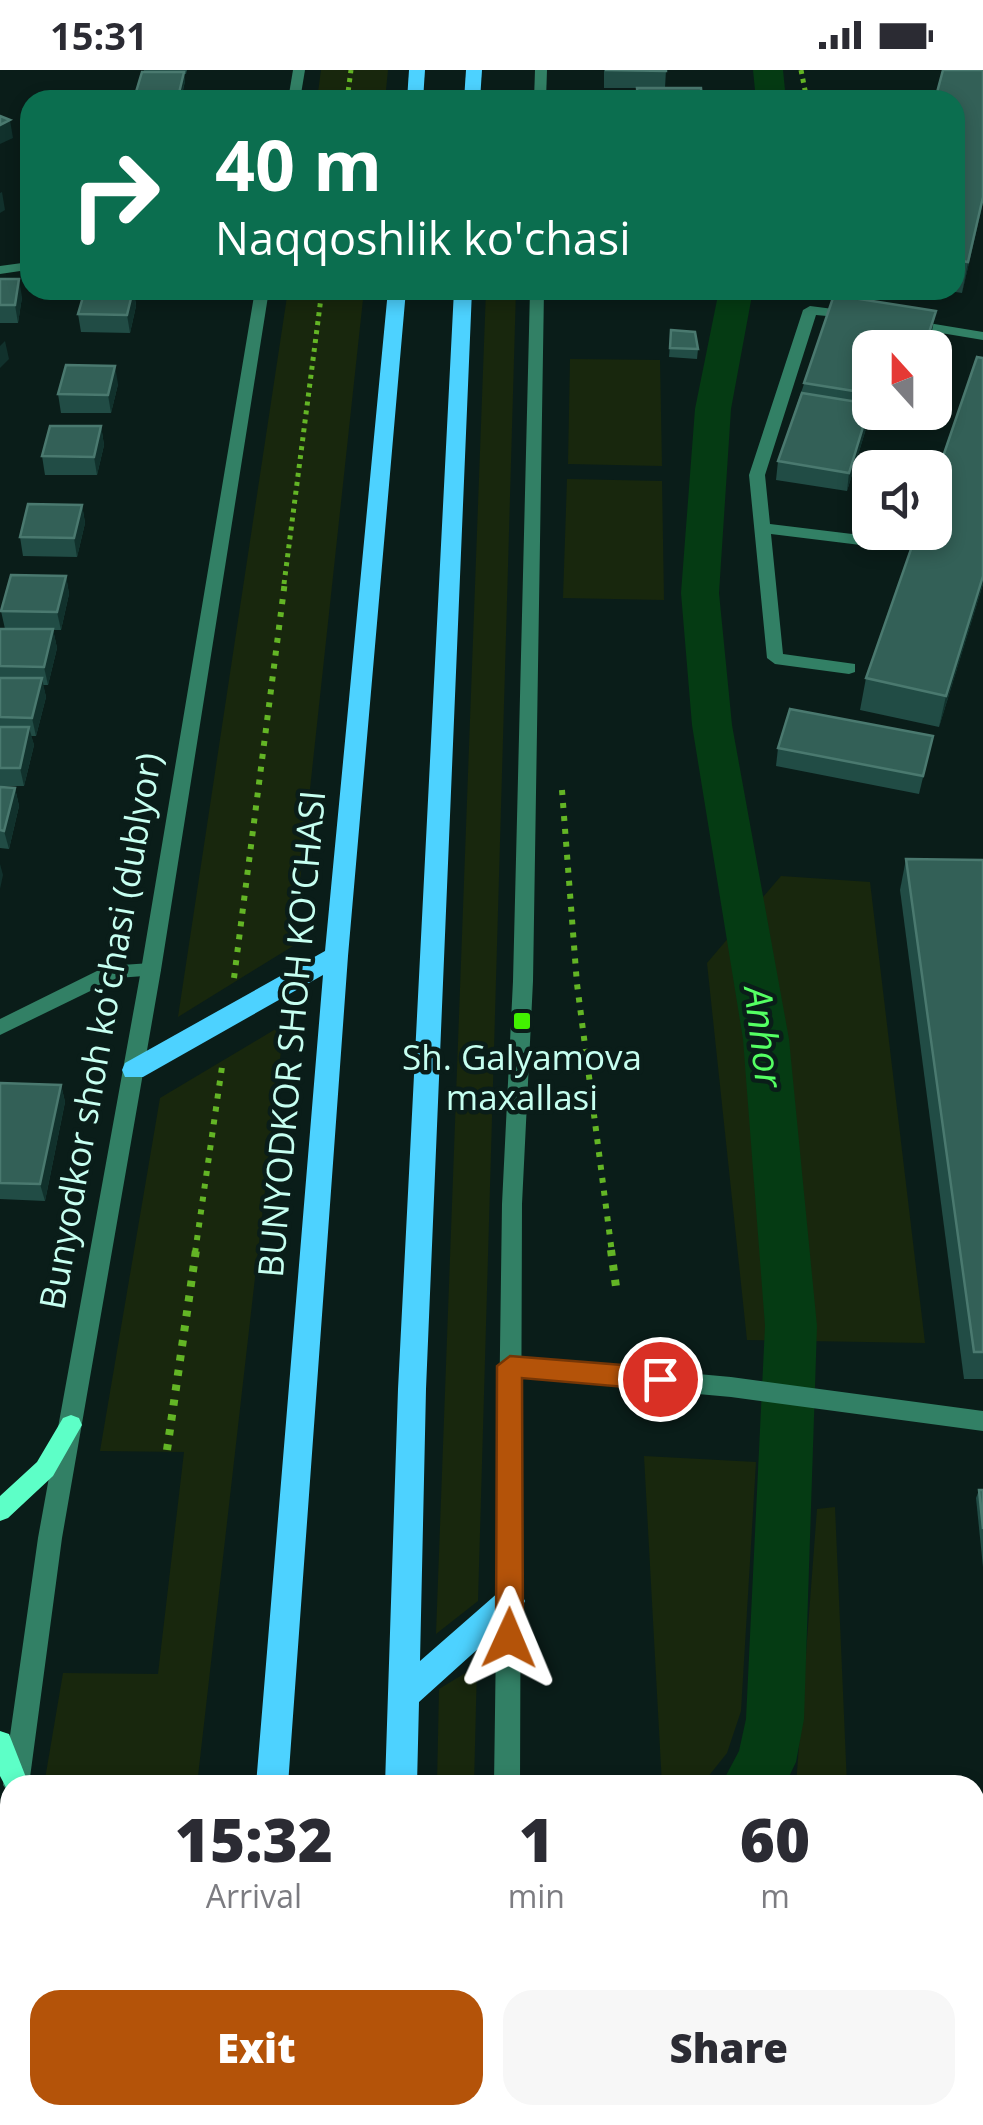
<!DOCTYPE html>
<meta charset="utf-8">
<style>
:root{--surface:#fff;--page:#f7f7f7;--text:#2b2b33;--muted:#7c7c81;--accent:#b45309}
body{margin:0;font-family:"Open Sans",sans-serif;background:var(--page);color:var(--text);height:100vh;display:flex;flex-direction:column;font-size:38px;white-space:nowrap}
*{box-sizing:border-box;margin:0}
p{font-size:32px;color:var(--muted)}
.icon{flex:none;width:55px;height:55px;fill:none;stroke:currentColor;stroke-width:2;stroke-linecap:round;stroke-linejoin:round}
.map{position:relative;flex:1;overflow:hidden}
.sheet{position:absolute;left:0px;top:1705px;width:985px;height:350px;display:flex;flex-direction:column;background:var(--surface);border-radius:30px 30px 0 0;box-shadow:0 5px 15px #0003}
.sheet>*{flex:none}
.guide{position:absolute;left:20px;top:20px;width:945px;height:210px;border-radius:30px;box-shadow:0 5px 15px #0003;background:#0b6e4f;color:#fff;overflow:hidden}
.needle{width:65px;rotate:339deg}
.buttons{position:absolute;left:852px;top:260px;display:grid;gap:20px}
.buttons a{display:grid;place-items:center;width:100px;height:100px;border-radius:20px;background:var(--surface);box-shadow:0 5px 15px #0003;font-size:50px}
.pin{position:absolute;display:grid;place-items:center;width:85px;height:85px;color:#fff;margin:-42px;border:5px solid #fff;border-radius:50%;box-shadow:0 2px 10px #0007}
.me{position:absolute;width:110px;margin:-55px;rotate:1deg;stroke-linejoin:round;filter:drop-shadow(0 0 8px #0008)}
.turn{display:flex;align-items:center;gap:35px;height:210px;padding:0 30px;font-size:45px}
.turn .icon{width:130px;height:130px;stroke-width:2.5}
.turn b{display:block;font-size:70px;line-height:85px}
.eta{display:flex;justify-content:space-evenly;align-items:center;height:170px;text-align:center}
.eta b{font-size:60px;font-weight:800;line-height:70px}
.button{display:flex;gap:20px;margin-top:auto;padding:20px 30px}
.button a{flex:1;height:115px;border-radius:30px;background:var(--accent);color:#fff;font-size:40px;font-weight:800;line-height:115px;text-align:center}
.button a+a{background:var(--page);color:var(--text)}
.status{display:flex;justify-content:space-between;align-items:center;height:70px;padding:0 50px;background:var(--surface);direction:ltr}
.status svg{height:28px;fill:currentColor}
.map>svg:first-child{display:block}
</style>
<div class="status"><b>15:31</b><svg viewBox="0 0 49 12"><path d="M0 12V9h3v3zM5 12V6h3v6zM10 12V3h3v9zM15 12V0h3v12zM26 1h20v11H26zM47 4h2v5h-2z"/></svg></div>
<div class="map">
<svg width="983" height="2055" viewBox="0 0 983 2055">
<rect width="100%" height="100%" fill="#0a1d19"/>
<g fill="#18270d">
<polygon points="321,0 388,0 385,30 317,30"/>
<polygon points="288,220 364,220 293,876 178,947"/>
<polygon points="486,220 516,220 478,1531 436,1564"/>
<polygon points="570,289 660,290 662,396 568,394"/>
<polygon points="567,409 662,411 664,530 563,528"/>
<polygon points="781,806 870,812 925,1273 747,1270 707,893"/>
<polygon points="284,954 197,1715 44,1715 63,1603 158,1604 184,1382 100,1381 160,1028"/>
<polygon points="644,1386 756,1392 741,1641 727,1683 703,1713 662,1715"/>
<polygon points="835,1437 847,1715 796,1715 817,1439"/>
<polygon points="477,1596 474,1715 437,1715 439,1619"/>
<polygon points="10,1914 10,2045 159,2045 158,2055 0,2055 0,1973"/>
<polygon points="975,2010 980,2055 713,2055 712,2045 975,2045"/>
<rect x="569" y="2045" width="89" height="10"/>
</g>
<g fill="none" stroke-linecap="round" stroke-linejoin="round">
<g fill="#053b13" fill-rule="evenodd">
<polygon points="753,0 783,0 786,30 756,30"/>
<polygon points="719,220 753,220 731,339 719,523 732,655 789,969 817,1256 804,1649 796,1692 785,1715 721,1715 739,1681 746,1649 765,1256 743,969 692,655 681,523 695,339"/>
</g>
<g stroke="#63b525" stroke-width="5" stroke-dasharray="4 5" stroke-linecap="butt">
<polyline points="801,0 807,30"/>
<polyline points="347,30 351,0"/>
<polyline points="284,514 322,220"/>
</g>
<g stroke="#63b525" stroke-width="6" stroke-dasharray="5 8" stroke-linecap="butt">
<polyline points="562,720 577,914 612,1183"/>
<polyline points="234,908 285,511"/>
<polyline points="195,1183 223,990"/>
</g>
<g stroke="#63b525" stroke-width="8" stroke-dasharray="6 9" stroke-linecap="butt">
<polyline points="611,1180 617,1224"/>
<polyline points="167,1380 196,1180"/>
</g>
<g fill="#328065" fill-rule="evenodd">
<polygon points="855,220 869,220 860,249 816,245 765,405 770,454 885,468 893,473 885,478 771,464 783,584 855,594 855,602 849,604 775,594 767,588 749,405 803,240 810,236 849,241"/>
<polygon points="910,250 983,262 983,270 905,257 905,251"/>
</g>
<g fill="#328065" fill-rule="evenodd">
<polygon points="22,193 27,194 27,200 0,204 0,196"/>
<polygon points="151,893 158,895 161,900 158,905 117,908 0,965 0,949 107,896"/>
<polygon points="510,1287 731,1307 983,1341 983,1361 731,1327 510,1307 502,1304 499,1297 502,1290"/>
</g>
<g fill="#328065" fill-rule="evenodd">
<polygon points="293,0 305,0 300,30 288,30"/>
<polygon points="535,0 547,0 546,30 534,30"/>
<polygon points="255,220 269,220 161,900 62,1468 29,1715 10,1715 10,1725 3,1715 38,1468 141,900"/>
<polygon points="530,220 544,220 533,911 522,1134 520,1715 494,1715 502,1134 513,911"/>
<polygon points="10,1740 10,1819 0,1825 0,1747"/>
<rect x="487" y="2045" width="28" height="10"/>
</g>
<g fill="#5dffc7" fill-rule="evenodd">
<polygon points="71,1345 79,1348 82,1355 53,1406 8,1448 0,1451 0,1426 37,1392 63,1348"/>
<polygon points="0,1661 9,1664 29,1715 10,1715 10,1725 0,1706"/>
</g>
<g fill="#4dd2ff" fill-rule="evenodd">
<polygon points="409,0 425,0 423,30 407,30"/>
<polygon points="466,0 482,0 480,30 464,30"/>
<polygon points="388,220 406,220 348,886 288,1715 256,1715 323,905 143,1007 125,1007 122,1000 125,993 325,881"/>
<polygon points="454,220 472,220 426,1319 420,1591 500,1521 510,1517 520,1521 525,1531 520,1541 419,1632 417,1715 385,1715 398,1319"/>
<polygon points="230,2045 264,2045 263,2055 229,2055"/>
<polygon points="373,2045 407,2045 406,2055 372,2055"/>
</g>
</g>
<g fill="#214c45">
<polygon points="144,0 187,0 186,4 184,4 185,11 181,30 130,30 137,25"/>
<polygon points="604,0 666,0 665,18 702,30 637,30 637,18 604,18"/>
<polygon points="955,30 983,132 962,223 943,220 955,220"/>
<polygon points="0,209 22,227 18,253 0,253"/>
<polygon points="85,220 134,220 136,236 130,263 81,262 78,244"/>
<polygon points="834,225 931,266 928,278 870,278 870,297 865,297 855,331 870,338 868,352 847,421 776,410 778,391"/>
<polygon points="671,260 698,279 697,289 669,287"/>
<polygon points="983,288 983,514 939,657 860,640 866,608"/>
<polygon points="118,314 111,343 61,343 58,324"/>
<polygon points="101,356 104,375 97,405 45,405 42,386"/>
<polygon points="82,435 85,453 77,487 23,486 20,467"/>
<polygon points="66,506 69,524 61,560 53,560 57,578 48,615 43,615 46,627 36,666 31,666 34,675 24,716 0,716 0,559 5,559 1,541"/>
<polygon points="933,666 919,724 776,696 778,678"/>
<polygon points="0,717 15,718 19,736 9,779 0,778"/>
<polygon points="906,789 983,790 983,1309 964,1309 900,820"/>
<polygon points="0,1013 61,1015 65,1032 45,1131 0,1129"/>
<polygon points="979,1420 983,1420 983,1497 976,1428"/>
</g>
<g fill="#11312c">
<polygon points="184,2 185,11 180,30 179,23"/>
<polygon points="10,50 13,68 0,74 0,55"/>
<polygon points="2,122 5,140 0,143 0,123"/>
<polygon points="983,127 983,132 962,223 968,192"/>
<polygon points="19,209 22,227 18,253 15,235"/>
<polygon points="133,220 136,236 130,263 127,245"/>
<polygon points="936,241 931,266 928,278 926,278"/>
<polygon points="903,262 900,278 887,278 888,270"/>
<polygon points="5,271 9,289 0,298 0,276"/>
<polygon points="869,272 865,297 850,346 854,321"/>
<polygon points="115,296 118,314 111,343 108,325"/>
<polygon points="870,336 868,352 847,421 849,403"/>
<polygon points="101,356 104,375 97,405 94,387"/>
<polygon points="82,435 85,453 77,487 74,468"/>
<polygon points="66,506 69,524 61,560 57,542"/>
<polygon points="983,506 983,514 939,657 946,626"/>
<polygon points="53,559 57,578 48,615 44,597"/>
<polygon points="42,608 46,627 36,666 32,648"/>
<polygon points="29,657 34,675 24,716 20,698"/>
<polygon points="15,718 19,736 9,779 4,761"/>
<polygon points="0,794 3,805 0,819"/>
<polygon points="61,1015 65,1032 45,1131 40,1114"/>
</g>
<g fill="#336057" stroke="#4a796f" stroke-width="2.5">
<polygon points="605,0 666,0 666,1"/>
<polygon points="943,0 983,0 983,127 968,192 955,190 955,30 935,30"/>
<polygon points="142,2 184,2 179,23 136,22"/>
<polygon points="637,18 701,18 702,30 638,30"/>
<polygon points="132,25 175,25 174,30 130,30"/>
<polygon points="0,46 10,50 0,55"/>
<polygon points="0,209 19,209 15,235 0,235"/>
<polygon points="85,220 133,220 127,245 78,244"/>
<polygon points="834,225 936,241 928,266 903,262 888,270 869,272 854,321 804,313"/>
<polygon points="671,260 695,262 698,279 670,278"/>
<polygon points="977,287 983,288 983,506 946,626 866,608 917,462 935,462 935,410"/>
<polygon points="66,295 115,296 108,325 58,324"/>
<polygon points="802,323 870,334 849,403 778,391"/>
<polygon points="50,356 101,356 94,387 42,386"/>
<polygon points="28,434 82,435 74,468 20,467"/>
<polygon points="11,505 66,506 57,542 1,541"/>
<polygon points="0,559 53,559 44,597 0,596"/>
<polygon points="0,608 42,608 32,648 0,647"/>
<polygon points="790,639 933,666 923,706 778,678"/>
<polygon points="0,657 29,657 20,698 0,698"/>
<polygon points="0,717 15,718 4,761 0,760"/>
<polygon points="906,789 983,790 983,1282 974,1282"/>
<polygon points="0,1013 61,1015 40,1114 0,1113"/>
<polygon points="979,1420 983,1420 983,1459"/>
</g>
<polygon fill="#b45309" stroke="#753606" stroke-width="2.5" points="510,1286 660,1298 673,1309 660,1320 522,1308 523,1568 519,1577 509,1581 500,1577 496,1568 497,1296"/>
<rect fill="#42f100" stroke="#0a1d19" stroke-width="4" x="512" y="941" width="20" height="20" rx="5"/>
<g text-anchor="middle" stroke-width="9" stroke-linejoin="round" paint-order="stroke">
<g font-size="35" fill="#c6fff0" stroke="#0a1d19">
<text transform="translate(101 961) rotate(-80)" y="12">Bunyodkor shoh koʻchasi (dublyor)</text>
<text transform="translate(292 964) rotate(-85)" y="12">BUNYODKOR SHOH KO'CHASI</text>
</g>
<g font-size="35" fill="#c6fff0" stroke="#0a1d19">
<text x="522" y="1000">Sh. Galyamova<tspan x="522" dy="40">maxallasi</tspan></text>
</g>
<g font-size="38" font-style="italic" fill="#54ff63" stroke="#0a1d19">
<text transform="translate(763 967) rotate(83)" y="13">Anhor</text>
</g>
</g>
</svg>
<div class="buttons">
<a><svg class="needle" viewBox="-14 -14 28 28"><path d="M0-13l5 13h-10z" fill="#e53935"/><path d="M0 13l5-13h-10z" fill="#7c7c81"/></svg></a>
<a><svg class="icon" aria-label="sound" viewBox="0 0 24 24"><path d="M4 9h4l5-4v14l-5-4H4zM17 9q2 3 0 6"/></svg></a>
</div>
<div class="pin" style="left:660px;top:1309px;background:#d93025"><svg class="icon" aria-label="arrive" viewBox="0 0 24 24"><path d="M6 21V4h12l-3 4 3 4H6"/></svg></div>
<svg class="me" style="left:509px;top:1568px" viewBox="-20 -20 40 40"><path d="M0-17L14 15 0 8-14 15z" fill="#b45309" stroke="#fff" stroke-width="4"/></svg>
<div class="guide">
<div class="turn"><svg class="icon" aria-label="right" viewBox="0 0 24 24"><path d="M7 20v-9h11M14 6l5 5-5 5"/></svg><div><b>40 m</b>Naqqoshlik ko'chasi</div></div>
</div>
<section class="sheet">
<div class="eta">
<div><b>15:32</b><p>Arrival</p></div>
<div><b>1</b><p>min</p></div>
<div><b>60</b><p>m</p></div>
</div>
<div class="button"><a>Exit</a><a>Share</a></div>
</section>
</div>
